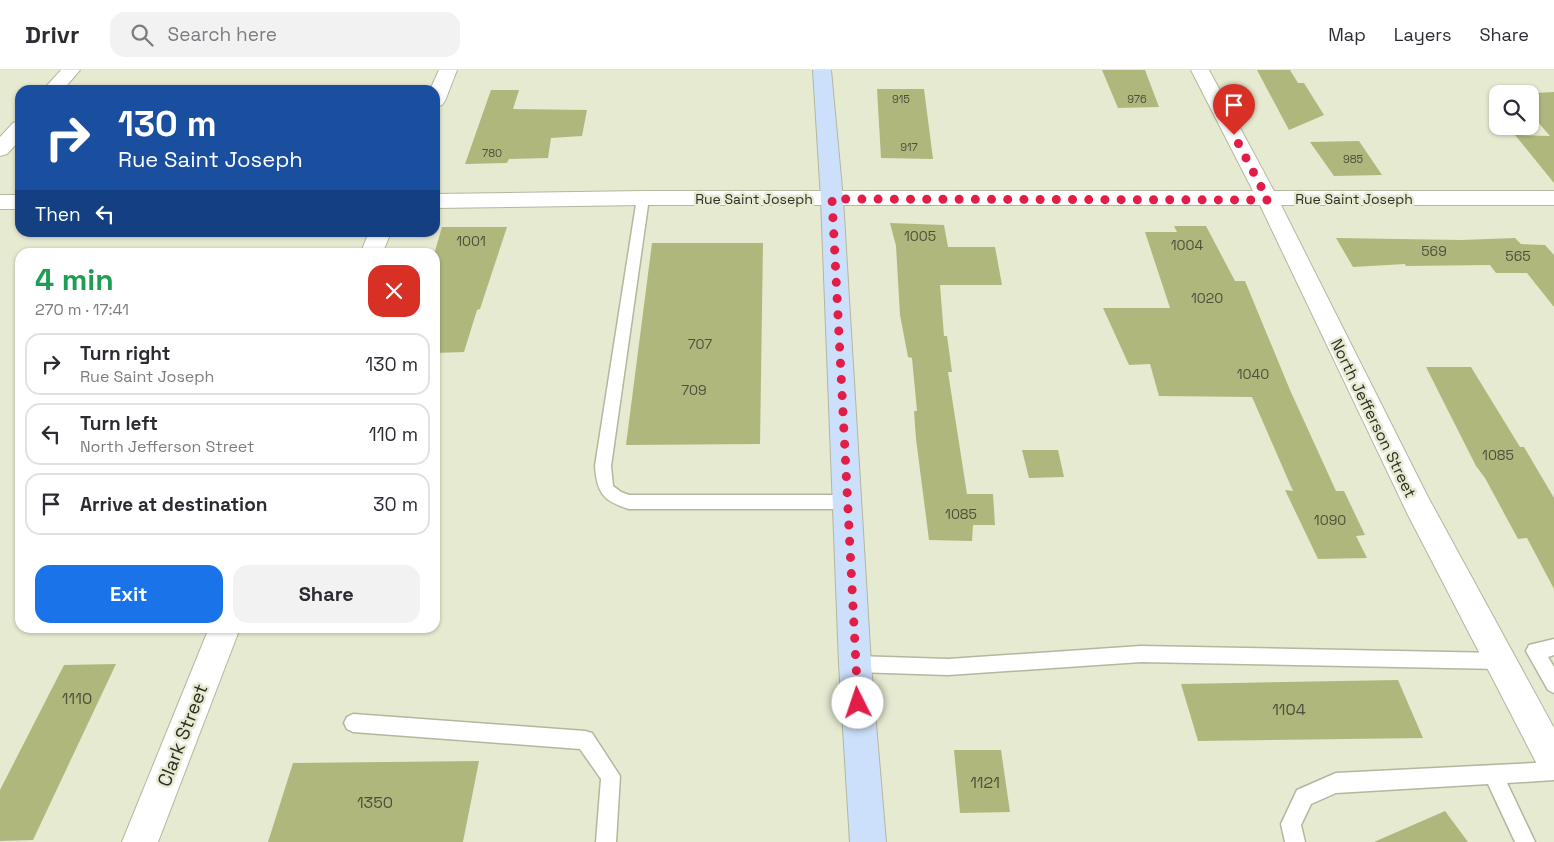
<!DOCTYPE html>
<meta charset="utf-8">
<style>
:root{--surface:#fff;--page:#f2f2f3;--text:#2b2b33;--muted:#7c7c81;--line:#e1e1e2;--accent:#1a73e8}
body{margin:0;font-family:"Space Grotesk",sans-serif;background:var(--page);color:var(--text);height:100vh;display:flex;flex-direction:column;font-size:19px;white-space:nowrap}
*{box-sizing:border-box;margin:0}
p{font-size:16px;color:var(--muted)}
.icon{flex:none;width:28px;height:28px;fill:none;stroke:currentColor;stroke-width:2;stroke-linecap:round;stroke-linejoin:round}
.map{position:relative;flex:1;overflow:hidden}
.panel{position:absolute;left:15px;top:178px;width:425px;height:385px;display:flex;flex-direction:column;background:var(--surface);border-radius:15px;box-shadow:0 1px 4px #0004}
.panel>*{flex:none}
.top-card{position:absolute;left:15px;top:15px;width:425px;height:152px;border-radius:15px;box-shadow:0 1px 4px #0004;background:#1a4fa0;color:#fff;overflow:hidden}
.buttons{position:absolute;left:1489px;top:15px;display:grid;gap:10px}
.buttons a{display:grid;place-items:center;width:50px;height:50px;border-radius:10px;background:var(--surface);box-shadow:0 1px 4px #0004;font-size:25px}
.pin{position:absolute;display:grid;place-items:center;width:42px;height:42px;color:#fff;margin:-51px -21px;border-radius:50% 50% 50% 0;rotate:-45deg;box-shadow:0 0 5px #0007}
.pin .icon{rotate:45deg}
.me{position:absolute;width:55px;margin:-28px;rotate:356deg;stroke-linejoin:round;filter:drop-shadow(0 0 4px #0008)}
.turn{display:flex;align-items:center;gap:18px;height:105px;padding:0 20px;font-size:22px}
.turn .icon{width:65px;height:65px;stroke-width:2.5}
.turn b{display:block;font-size:35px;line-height:42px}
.then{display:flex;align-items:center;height:48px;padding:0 20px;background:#0003;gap:10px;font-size:19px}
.round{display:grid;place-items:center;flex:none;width:52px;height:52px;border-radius:15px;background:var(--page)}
.summary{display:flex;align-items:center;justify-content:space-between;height:85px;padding:0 20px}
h1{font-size:30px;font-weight:700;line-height:38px;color:#1e9e55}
.cta{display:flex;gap:10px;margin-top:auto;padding:10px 20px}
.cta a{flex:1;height:58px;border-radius:15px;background:var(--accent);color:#fff;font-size:20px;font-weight:700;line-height:58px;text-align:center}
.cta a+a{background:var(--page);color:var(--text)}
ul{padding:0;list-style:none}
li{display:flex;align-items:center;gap:15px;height:62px;margin:0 10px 8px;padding:0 10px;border:2px solid var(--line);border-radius:15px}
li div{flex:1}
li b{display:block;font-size:19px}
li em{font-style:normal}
header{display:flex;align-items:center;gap:30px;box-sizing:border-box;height:70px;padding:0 25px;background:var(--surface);border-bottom:1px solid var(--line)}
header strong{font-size:24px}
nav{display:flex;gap:28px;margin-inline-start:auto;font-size:18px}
.search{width:350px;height:45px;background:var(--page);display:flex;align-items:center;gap:12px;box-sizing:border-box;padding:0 18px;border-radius:15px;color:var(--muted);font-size:19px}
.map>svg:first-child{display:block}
</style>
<header>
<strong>Drivr</strong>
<div class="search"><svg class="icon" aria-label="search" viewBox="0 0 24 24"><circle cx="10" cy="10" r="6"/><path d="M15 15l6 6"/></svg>Search here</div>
<nav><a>Map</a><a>Layers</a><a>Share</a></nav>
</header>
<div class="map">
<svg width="1554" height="772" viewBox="0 0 1554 772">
<rect width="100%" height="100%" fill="#e6ead1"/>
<g fill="#b0b77d">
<polygon points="1102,0 1145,0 1159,37 1118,38"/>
<polygon points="1257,0 1290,0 1298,13 1304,13 1324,45 1289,60"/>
<polygon points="877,19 924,19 933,89 881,88"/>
<polygon points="491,20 519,20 513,39 587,40 582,66 551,68 548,88 509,89 507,93 465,94"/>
<polygon points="1554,22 1554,113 1515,65 1550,66 1530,43 1530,24 1512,24"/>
<polygon points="1359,71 1382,105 1334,106 1310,72"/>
<polygon points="890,153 944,155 948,177 995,177 1002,215 940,215 944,266 947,266 952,302 948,302 967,424 993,424 995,455 973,455 972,471 929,470 916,369 914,341 917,341 912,288 908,287 900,245 896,176"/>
<polygon points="1174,156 1206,156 1235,211 1245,211 1290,320 1336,421 1344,421 1365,465 1356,466 1367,488 1318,489 1285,420 1293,421 1252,327 1159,326 1150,294 1129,295 1103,238 1170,238 1145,162 1177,162"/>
<polygon points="442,157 507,157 480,239 477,240 464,282 435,283 435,181"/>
<polygon points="1336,168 1461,170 1515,168 1521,174 1545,175 1554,185 1554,237 1527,203 1496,203 1490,195 1406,196 1405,194 1353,197"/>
<polygon points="652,173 763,173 760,374 626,375"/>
<polygon points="1426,297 1471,297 1520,377 1524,377 1554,428 1554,519 1527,468 1518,469 1485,408 1476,396"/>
<polygon points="1022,380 1058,380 1064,407 1029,408"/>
<polygon points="116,594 33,770 0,771 0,720 64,595"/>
<polygon points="1398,610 1423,668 1198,671 1181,614"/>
<polygon points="954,680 1001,680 1010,742 960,743"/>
<polygon points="479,691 463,772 268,772 293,693"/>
<polygon points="1445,741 1468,772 1374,772"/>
</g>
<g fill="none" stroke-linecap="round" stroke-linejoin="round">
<defs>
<g id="lane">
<path d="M643 124 649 128 611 396 613 416 621 422 629 425H846L852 427 854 432 852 437 846 439H629C603 431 597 423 595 396L637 128Z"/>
<polygon points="1554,569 1554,585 1548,587 1554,597 1554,623 1548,620 1526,581 1529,575"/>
<polygon points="1141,576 1500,583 1506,585 1509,591 1506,597 1500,599 1141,592 948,605 855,602 849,600 846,594 849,588 855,586 948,589"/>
<polygon points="353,644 585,661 592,663 620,706 616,772 596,772 601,709 580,679 353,662 347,659 344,653 347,647"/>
<polygon points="1554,692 1554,710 1507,713 1535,772 1515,772 1488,714 1336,723 1311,734 1301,755 1305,772 1285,772 1281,754 1297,720 1336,703"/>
</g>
<g id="street">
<polygon points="61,0 80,0 63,20 43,20"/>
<polygon points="439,0 457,0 445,31 442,35 435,37 435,20 430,20"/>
<polygon points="1191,0 1209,0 1274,121 1554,121 1554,135 1281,135 1428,427 1554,658 1554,709 1542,704 1408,445 1260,135 643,135 435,138 435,124 643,121 1253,121"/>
<polygon points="20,51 20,70 7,84 0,86 0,67 13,53"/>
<rect x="0" y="125" width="20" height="14"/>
<polygon points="369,162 391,162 383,182 361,182"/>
<polygon points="209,558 240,558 158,772 122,772"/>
</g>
<polygon id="secondary" points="813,0 831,0 843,129 871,594 886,772 850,772 839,594 821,129"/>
</defs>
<use href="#lane" stroke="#b3b79f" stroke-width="3"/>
<use href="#street" stroke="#b3b79f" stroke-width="2"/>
<use href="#secondary" stroke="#b3b79f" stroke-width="2"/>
<use href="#lane" fill="#fff" fill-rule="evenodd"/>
<use href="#street" fill="#fff" fill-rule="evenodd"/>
<use href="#secondary" fill="#cce0fb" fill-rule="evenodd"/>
</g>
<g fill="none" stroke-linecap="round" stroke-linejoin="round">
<polyline stroke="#e11d48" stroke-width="9" stroke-dasharray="0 16.2" points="858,633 832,129 1268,130 1234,65"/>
</g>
<g text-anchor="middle" stroke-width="5" stroke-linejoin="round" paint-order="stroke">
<g font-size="11" fill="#4e503b">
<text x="901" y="33">915</text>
<text x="1137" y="33">976</text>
<text x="909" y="81">917</text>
<text x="492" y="87">780</text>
<text x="1353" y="93">985</text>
</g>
<g font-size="14" fill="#2d2e25" stroke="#e6ead1">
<text x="754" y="134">Rue Saint Joseph</text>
<text x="1354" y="134">Rue Saint Joseph</text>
</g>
<g font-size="14" fill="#4e503b">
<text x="920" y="171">1005</text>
<text x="471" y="176">1001</text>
<text x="1187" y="180">1004</text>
<text x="1434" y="186">569</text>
<text x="1518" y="191">565</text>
<text x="1207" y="233">1020</text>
<text x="700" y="279">707</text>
<text x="1253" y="309">1040</text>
<text x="694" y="325">709</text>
<text x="1498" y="390">1085</text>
<text x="961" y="449">1085</text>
<text x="1330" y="455">1090</text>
</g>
<g font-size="16" fill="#2d2e25" stroke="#e6ead1">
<text transform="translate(1374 348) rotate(64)" y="6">North Jefferson Street</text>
</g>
<g font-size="16" fill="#4e503b">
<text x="77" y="634">1110</text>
<text x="1289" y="645">1104</text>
<text x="985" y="718">1121</text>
<text x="375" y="738">1350</text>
</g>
<g font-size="19" fill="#2d2e25" stroke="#e6ead1">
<text transform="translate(182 665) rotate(-69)" y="7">Clark Street</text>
</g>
</g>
</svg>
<div class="buttons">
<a><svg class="icon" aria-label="search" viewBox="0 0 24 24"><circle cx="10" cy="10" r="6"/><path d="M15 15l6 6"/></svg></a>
</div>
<div class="pin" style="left:1234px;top:65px;background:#d93025"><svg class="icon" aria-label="arrive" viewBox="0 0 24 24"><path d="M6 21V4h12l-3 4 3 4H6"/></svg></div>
<svg class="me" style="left:858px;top:633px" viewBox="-20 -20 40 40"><circle r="19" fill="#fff"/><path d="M0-13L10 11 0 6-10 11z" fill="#e11d48"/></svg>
<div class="top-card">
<div class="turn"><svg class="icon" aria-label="right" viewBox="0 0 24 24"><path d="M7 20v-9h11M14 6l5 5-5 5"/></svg><div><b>130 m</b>Rue Saint Joseph</div></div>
<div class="then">Then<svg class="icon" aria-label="left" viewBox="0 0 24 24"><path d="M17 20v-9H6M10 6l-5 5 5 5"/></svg></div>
</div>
<section class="panel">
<div class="summary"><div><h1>4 min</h1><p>270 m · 17:41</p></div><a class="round" style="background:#d93025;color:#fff"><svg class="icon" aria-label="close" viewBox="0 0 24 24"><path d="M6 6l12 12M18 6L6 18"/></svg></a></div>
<ul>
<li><svg class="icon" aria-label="right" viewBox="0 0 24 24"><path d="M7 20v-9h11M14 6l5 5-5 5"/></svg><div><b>Turn right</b><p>Rue Saint Joseph</p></div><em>130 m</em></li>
<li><svg class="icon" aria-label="left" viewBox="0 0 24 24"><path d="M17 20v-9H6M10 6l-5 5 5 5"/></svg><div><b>Turn left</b><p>North Jefferson Street</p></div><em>110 m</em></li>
<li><svg class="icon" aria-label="arrive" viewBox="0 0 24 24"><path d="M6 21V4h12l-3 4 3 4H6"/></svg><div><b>Arrive at destination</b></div><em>30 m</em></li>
</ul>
<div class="cta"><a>Exit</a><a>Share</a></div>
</section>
</div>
